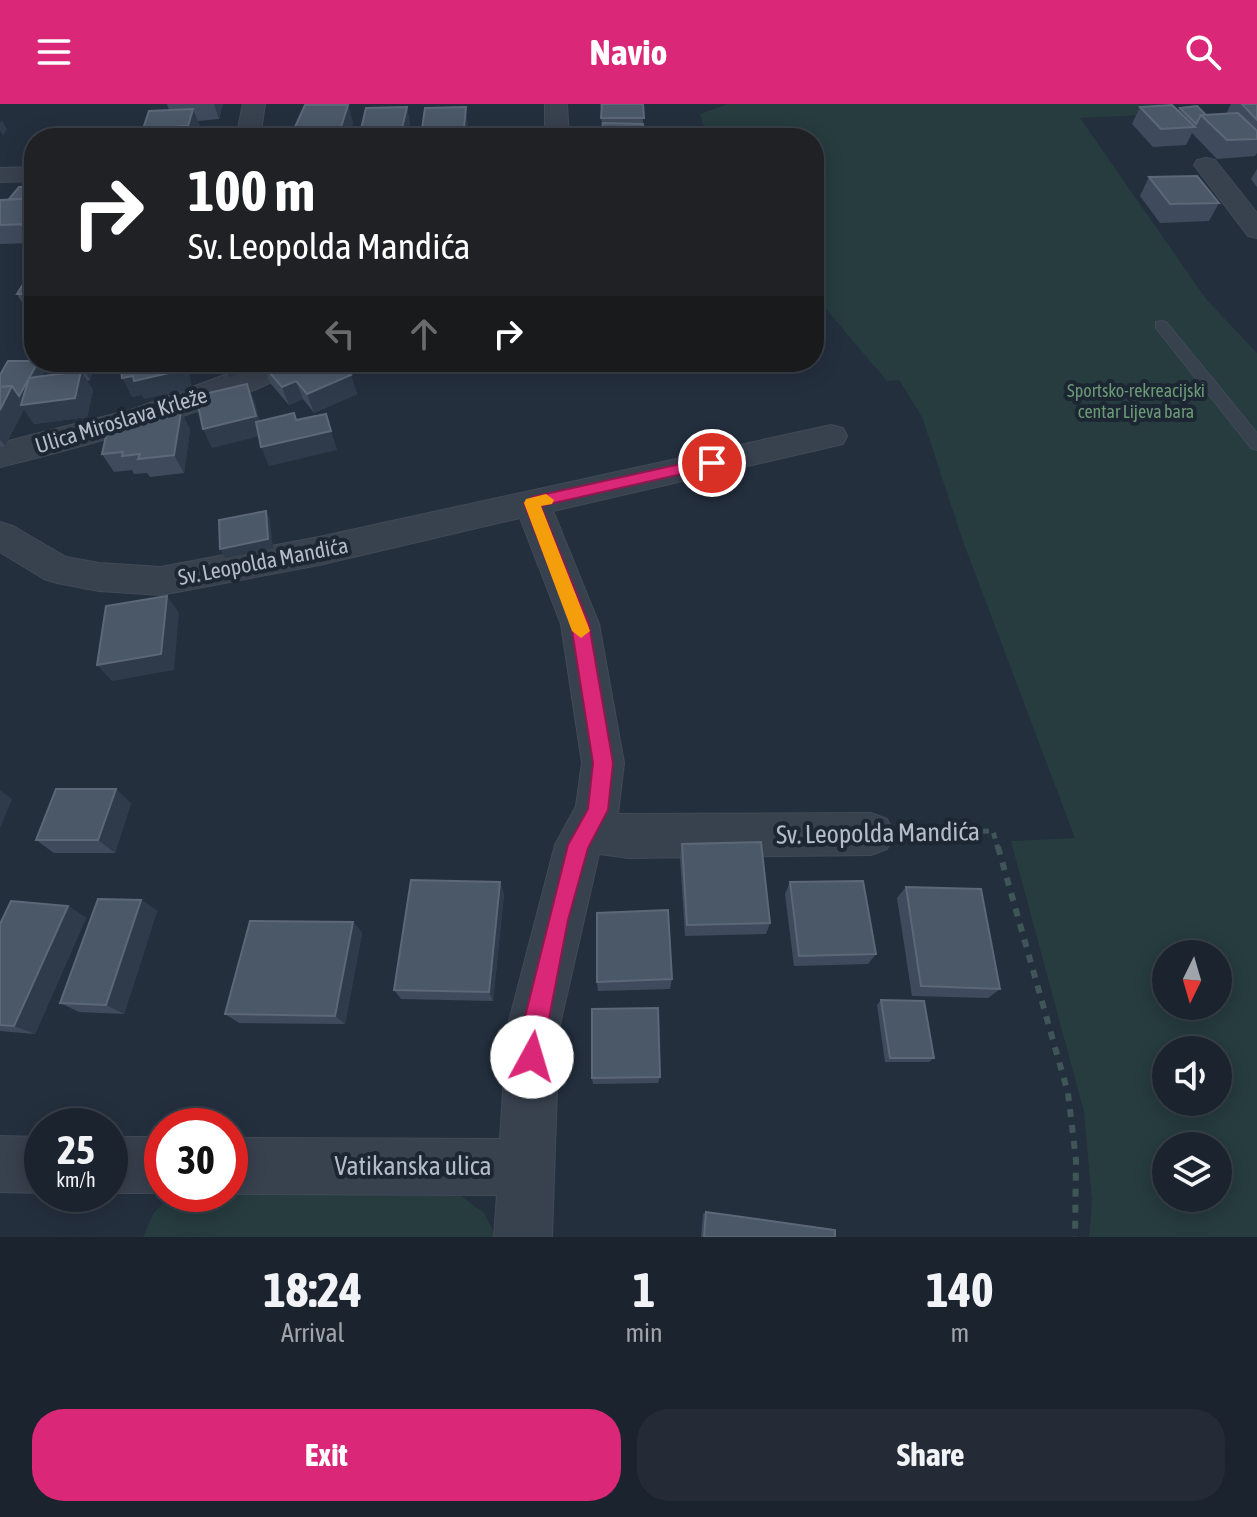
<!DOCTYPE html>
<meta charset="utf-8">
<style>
:root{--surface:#1b232e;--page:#242b36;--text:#f1f3f6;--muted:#a0a4aa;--line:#39404a;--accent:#db2777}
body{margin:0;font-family:"Asap Condensed",sans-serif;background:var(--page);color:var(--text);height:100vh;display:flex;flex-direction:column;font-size:30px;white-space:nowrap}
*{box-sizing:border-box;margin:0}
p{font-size:26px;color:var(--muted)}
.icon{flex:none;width:44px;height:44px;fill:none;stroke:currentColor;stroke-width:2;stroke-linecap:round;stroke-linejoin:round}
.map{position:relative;height:1133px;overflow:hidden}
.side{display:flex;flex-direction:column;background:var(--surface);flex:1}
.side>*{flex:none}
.hud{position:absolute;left:24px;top:24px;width:800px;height:244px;border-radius:32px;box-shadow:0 4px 20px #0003,0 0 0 2px var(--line);background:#202124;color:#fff;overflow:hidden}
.needle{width:52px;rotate:185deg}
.buttons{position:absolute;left:1152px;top:836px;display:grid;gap:16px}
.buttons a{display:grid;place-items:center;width:80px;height:80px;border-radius:50%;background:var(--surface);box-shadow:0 4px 20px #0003,0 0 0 2px var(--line);font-size:40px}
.speed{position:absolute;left:24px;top:1004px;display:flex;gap:16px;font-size:40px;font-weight:700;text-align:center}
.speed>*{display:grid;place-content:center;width:104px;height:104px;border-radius:50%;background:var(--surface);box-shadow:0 4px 20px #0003,0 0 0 2px var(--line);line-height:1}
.speed small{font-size:20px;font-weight:400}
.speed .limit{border:12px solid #d22;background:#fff;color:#111}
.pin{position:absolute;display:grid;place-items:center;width:68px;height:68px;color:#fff;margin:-34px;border:4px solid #fff;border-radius:50%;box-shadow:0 2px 8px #0007}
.me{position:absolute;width:88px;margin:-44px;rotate:6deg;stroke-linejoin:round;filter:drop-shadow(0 0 6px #0008)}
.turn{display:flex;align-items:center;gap:28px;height:168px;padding:0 32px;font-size:36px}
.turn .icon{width:104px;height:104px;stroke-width:2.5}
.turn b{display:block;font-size:56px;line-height:68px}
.lanes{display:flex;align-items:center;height:76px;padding:0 32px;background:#0003;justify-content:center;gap:40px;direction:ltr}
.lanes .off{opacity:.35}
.eta{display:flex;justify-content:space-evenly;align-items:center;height:136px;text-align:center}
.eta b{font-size:48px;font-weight:700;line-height:56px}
.primary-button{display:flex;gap:16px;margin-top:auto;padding:16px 32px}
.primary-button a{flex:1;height:92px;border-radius:32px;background:var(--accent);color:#fff;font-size:32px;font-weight:700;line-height:92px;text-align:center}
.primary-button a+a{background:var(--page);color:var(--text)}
header{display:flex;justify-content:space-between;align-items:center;height:104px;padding:0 32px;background:var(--accent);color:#fff;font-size:36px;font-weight:700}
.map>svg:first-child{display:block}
</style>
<header><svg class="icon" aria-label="menu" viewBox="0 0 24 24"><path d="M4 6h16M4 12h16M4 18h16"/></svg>Navio<svg class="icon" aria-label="search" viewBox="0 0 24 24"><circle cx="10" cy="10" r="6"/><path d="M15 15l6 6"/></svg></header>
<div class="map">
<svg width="1257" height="1133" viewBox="0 0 1257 1133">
<rect width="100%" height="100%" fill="#242f3e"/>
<g fill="#263c3f" fill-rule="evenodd">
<path d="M728 0H1160L1168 10 1080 14 1206 195 1257 249V1133H1089L1092 1096 1084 1008 1011 737 1075 734 964 440 922 313 899 276 887 277 819 197H814V34H708L700 10ZM1166 850H1218V902H1166ZM1166 946H1218V998H1166ZM1166 1042H1218V1094H1166Z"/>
<polygon points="450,1084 484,1109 496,1133 143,1133 153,1110 172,1090"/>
</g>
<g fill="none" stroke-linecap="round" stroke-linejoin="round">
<defs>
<polygon id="service" points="1161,217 1166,218 1257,329 1257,346 1251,344 1156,224 1156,218"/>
<g id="minor">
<polygon points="243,0 265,0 260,34 236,34"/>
<polygon points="545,0 567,0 569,34 545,34"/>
<polygon points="1206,54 1215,56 1257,109 1257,134 1248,132 1194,61 1197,56"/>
<polygon points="34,63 34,77 0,78 0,64"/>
<path d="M259 258H300C277 293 50 351 0 363V339L134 305Z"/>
<polygon points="831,321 843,324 847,332 843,340 553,407 599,520 624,659 618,710 871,709 887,715 894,730 887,745 871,751 629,754 599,750 559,925 552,1133 494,1133 497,1091 230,1090 230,1034 500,1035 507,925 555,741 576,702 582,659 561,520 520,414 319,461 161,491 99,487 57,479 44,475 0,448 0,418 13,422 66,453 99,459 161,463 319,433"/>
<polygon points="0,1032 42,1033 42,1089 0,1088"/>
<rect x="110" y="1033" width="52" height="56"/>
</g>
</defs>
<use href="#service" stroke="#414a57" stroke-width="2"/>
<use href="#minor" stroke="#414a57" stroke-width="2"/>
<polyline stroke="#3f5557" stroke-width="5" stroke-dasharray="6 6" stroke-linecap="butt" points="911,729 993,727 998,745"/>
<polyline stroke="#3f5557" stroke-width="6" stroke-dasharray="8 8" stroke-linecap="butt" points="998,743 1068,989 1076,1056 1075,1133"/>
<use href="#service" fill="#38414e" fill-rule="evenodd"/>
<use href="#minor" fill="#38414e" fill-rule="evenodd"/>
</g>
<g fill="#3f4b5c">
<polygon points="167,0 223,0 219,15 198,17 200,22 197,34 147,34 143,25 169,6"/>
<polygon points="600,0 643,0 643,34 602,34 601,5"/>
<polygon points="1231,0 1257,0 1257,49 1255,52 1217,55 1192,29 1186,41 1153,43 1132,20 1140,3 1178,6 1180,4 1206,11 1226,10"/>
<polygon points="348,1 353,19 348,34 299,34 295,23"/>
<polygon points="407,3 410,21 408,34 363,34 361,25"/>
<polygon points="468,21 467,34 423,34 422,25"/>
<polygon points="1257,65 1257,83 1251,75"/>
<polygon points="1149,73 1219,99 1209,117 1160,119 1140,92"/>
<polygon points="34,83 34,139 0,140 0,96 9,95"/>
<polygon points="34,172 34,200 23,200 17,190"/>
<polygon points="62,258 91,258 94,263 90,276 87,277 93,286 87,313 34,320 24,305 5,342 0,343 0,271 45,266 42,272 59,270"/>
<polygon points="213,258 263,258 229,274"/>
<polygon points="263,261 351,271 357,290 314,309 303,295 289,301 270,279"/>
<polygon points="181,308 190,326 184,369 150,373 147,369 134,370 132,366 114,368 102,350 125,321"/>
<polygon points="131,699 115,749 54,749 36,736"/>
<polygon points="682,740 770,819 766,830 685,832 680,753"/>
<polygon points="790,778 876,850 868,860 794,862 785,790"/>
<polygon points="906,783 1000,885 988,894 912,892 897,794"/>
<polygon points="504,790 493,897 401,895 394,886"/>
<polygon points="141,796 157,807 124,910 79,908 60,899"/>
<polygon points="68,802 86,814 35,930 0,927 0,820"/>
<polygon points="353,818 362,829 345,920 239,919 225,910"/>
<polygon points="672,875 670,885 598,887 597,878"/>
<polygon points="881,896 934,954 929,958 885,958 877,901"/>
<polygon points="660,973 658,979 593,980 592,974"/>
<polygon points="706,1108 835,1133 701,1133 703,1110"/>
</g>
<g fill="#2f3b4b">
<polygon points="214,0 223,0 219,15"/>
<polygon points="348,1 353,19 348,34 343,34 341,23"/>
<polygon points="407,3 410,21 408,34 404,34 402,24"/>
<polygon points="466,3 468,21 467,34 466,34 464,24"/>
<polygon points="193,5 200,22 197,34 193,34 188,22"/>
<polygon points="2,16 7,25 3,32 0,26 0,19"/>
<polygon points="38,258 40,258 45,266 26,301 81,267 93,286 87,313 34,320 24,305 5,342 0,336 0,306 12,282"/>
<polygon points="87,258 91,258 94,263 90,276 85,267"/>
<polygon points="181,258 187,258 188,260 192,285 144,295 142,291 132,293 122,274"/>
<polygon points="239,258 263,258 229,274 225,264"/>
<polygon points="351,271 357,290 314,309 307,290"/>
<polygon points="296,277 303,295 289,301 282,283"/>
<polygon points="247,280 255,298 264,331 212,344 203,325"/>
<polygon points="181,308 190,326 184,369 174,351"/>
<polygon points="294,309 302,328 326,310 337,346 269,362 261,343 296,316"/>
<polygon points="266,407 270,416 273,444 225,454 220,445"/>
<polygon points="167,492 179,509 174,566 112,577 97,561"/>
<polygon points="116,685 131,699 115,749 98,736"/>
<polygon points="0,686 12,695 0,724"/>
<polygon points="500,778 504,790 493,897 489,888"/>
<polygon points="141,796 157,807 124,910 106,901"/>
<polygon points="68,802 86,814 35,930 14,922"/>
<polygon points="353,818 362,829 345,920 335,912"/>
</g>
<g fill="#4b5868" stroke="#5c6777" stroke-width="2">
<polygon points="602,0 643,0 644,14 601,14"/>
<polygon points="1242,0 1257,0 1257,16"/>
<polygon points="305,1 348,1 341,23 295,23"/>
<polygon points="1172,1 1195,23 1161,25 1140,3"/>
<polygon points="1197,2 1206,11 1201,11 1196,20 1180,4"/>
<polygon points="407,3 402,24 361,25 366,4"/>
<polygon points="466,3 464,24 422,25 425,4"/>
<polygon points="193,5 188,22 143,25 149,7"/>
<polygon points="1238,9 1257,27 1257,35 1227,36 1201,11"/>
<polygon points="603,19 643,20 642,34 602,34"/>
<polygon points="1197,72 1219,99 1170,100 1149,73"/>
<polygon points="19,83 34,83 34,86 30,91 25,91 22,95 9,95"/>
<polygon points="25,91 34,91 34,120 0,121 0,96 22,95"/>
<polygon points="28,172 34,172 34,190 17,190"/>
<polygon points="8,257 34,257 34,258 38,258 19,292 12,282 0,283 0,271"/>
<polygon points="62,258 87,258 85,267 58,269"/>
<polygon points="120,258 181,258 182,266 134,277 133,272 122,274"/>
<polygon points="219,258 239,258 225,264"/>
<polygon points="269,258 339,258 351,271 307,290 296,277 282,283 263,261"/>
<polygon points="81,267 75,294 21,301 29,274"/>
<polygon points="247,280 256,312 203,325 196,292"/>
<polygon points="12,282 0,306 0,283"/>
<polygon points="181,308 174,351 138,355 140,350 122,352 123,348 102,350 108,323 125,321 126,314"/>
<polygon points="294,309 296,316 326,310 331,327 261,343 256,318"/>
<polygon points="266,407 268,435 220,445 219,416"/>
<polygon points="167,492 161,550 97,561 106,502"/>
<polygon points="56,685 116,685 98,736 36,736"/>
<polygon points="761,738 770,819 687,821 682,740"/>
<polygon points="411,776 500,778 489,888 394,886"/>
<polygon points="863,777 876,850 799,852 790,778"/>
<polygon points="906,783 981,785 1000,885 921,882"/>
<polygon points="98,795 141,796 106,901 60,899"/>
<polygon points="11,797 68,802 14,922 0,921 0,820"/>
<polygon points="668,806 672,875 597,878 597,809"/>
<polygon points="250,817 353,818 335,912 225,910"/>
<polygon points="881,896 924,897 934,954 890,954"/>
<polygon points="658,904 660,973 592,974 592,905"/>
<polygon points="706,1108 835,1126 835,1133 704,1133"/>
</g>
<polygon fill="#db2777" stroke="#8e194d" stroke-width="2" points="712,353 717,355 717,362 541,402 589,520 613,659 608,706 588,744 568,816 540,961 532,964 523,961 520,953 522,925 568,741 588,705 593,659 571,520 524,399 532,393"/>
<polygon fill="#f59e0b" points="546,390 554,396 552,400 541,402 590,527 581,534 572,527 524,399 526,395"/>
<g text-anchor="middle" stroke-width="8" stroke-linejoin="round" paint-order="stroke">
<g font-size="18" fill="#6b9a76" stroke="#1d2633">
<text x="1136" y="293">Sportsko-rekreacijski<tspan x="1136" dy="21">centar Lijeva bara</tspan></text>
</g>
<g font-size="22" fill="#b4bcc9" stroke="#1d2633">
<text transform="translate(121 316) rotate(-17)" y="8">Ulica Miroslava Krleže</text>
<text transform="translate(263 457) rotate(-11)" y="8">Sv. Leopolda Mandića</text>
</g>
<g font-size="26" fill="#b4bcc9" stroke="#1d2633">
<text transform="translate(878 729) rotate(-1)" y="9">Sv. Leopolda Mandića</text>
<text x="413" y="1071">Vatikanska ulica</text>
</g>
</g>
</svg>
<div class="buttons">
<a><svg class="needle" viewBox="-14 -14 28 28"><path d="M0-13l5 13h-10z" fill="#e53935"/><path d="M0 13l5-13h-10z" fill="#a0a4aa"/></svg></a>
<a><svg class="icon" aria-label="sound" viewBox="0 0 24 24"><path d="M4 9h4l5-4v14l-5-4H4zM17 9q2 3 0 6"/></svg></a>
<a><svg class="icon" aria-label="layers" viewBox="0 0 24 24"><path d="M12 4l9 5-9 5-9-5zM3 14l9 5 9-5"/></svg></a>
</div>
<div class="speed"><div>25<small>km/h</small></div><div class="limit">30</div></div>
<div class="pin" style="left:712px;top:359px;background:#d93025"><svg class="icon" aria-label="arrive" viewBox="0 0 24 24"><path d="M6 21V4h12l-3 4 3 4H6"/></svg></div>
<svg class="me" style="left:532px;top:953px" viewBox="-20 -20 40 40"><circle r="19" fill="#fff"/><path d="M0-13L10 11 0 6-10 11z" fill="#db2777"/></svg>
<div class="hud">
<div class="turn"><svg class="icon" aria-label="right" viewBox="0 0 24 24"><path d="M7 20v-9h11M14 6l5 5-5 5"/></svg><div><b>100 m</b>Sv. Leopolda Mandića</div></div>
<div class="lanes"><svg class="icon off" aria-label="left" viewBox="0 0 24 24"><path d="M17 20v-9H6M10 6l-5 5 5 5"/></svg><svg class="icon off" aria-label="ahead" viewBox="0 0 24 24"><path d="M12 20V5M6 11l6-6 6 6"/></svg><svg class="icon" aria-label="right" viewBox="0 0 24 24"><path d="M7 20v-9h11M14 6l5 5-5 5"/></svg></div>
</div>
</div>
<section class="side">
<div class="eta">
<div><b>18:24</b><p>Arrival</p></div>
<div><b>1</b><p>min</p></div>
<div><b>140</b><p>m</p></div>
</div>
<div class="primary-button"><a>Exit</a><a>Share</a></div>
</section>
